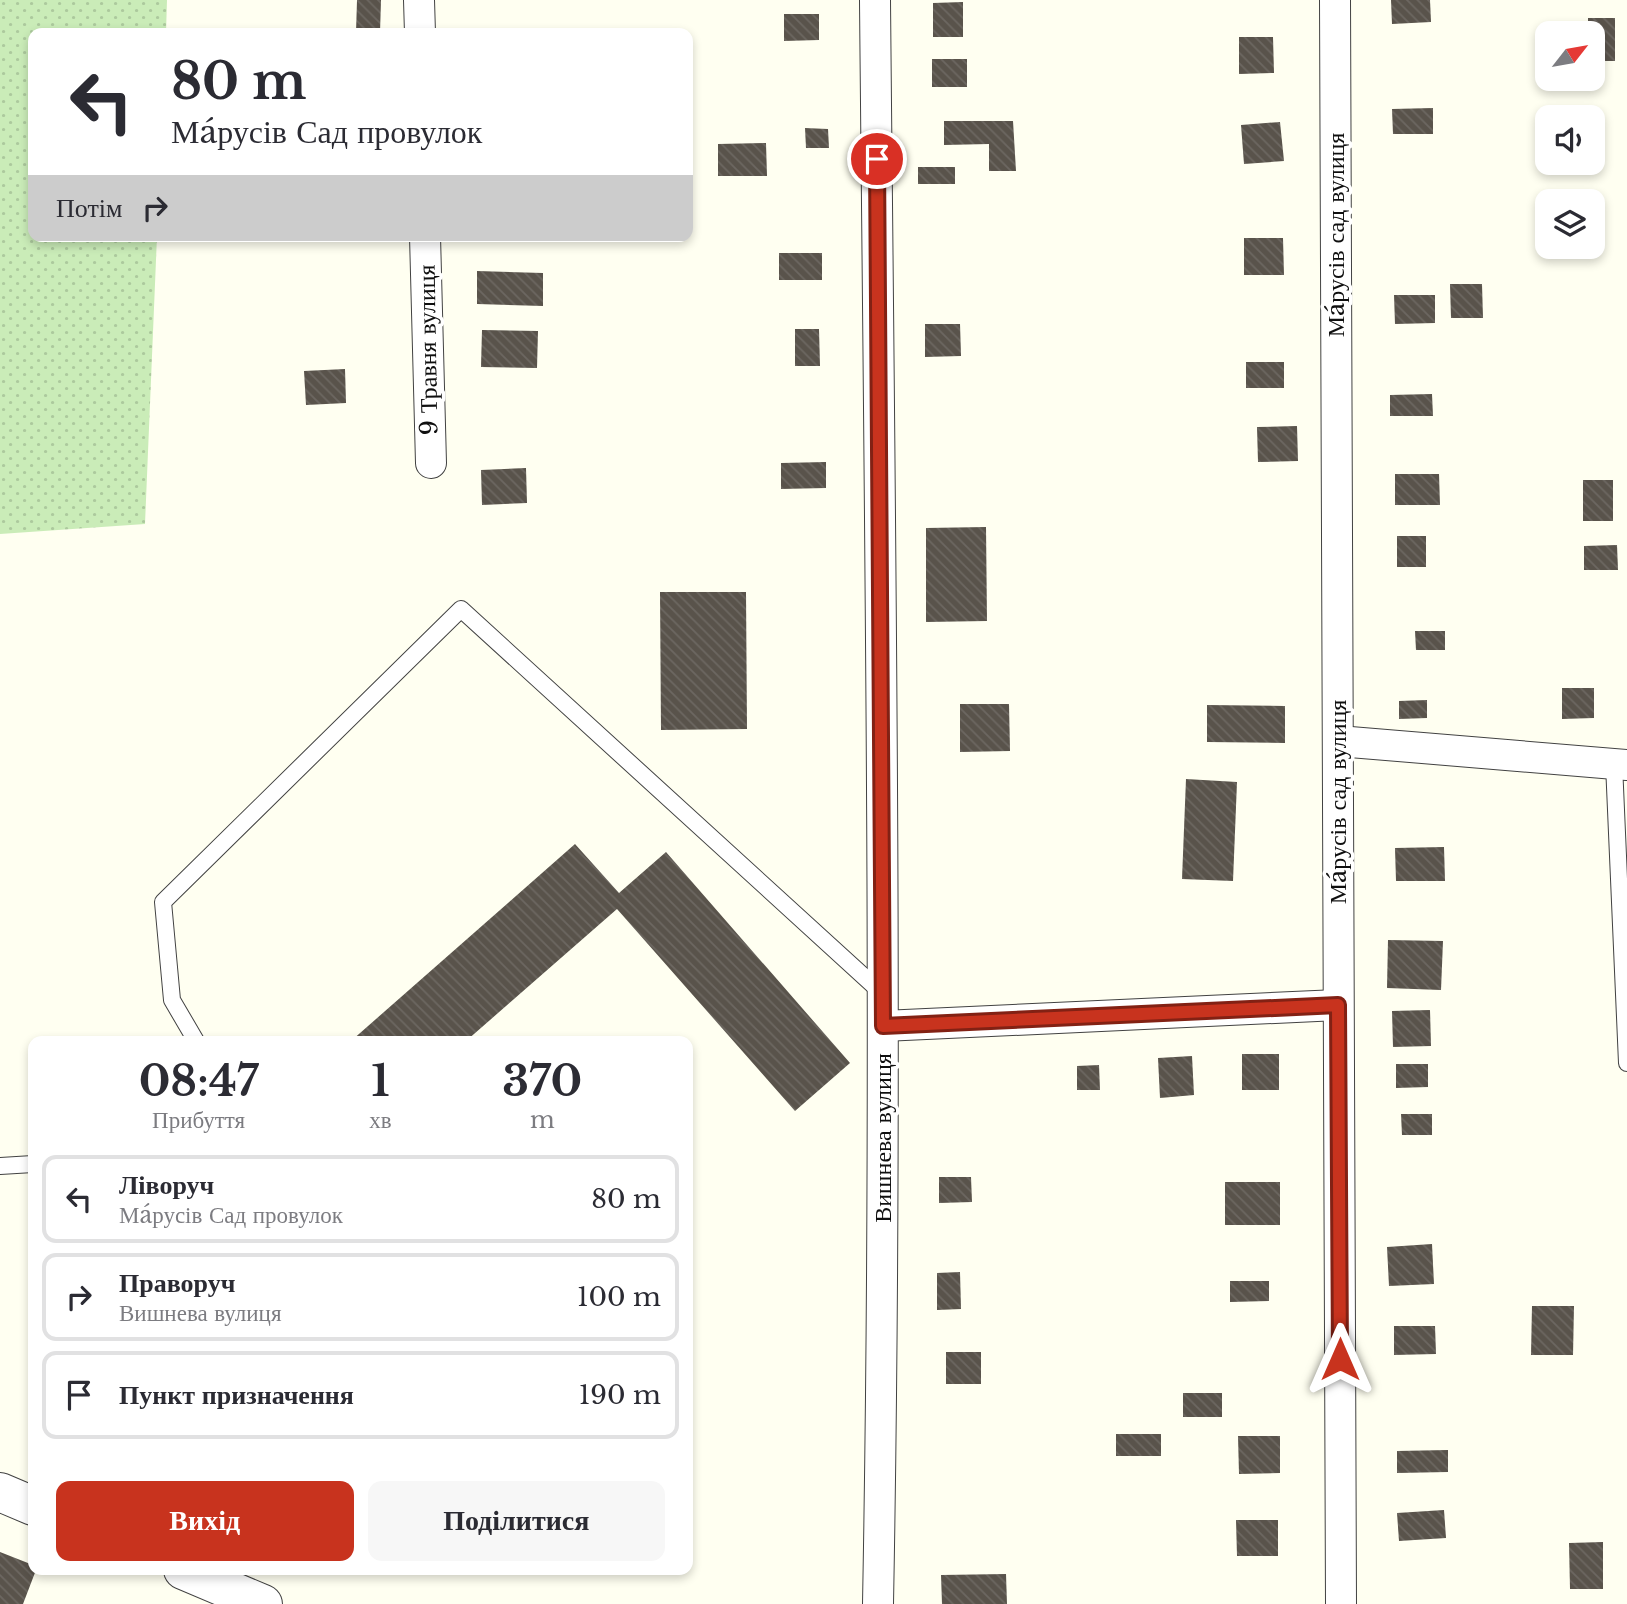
<!DOCTYPE html>
<html lang="uk">
<meta charset="utf-8">
<style>
:root{--surface:#fff;--page:#f7f7f7;--text:#2b2b33;--muted:#7c7c81;--line:#e1e1e2;--accent:#c8331e}
body{margin:0;font-family:"Libre Baskerville",serif;background:var(--page);color:var(--text);height:100vh;display:flex;flex-direction:column;font-size:26px;white-space:nowrap}
*{box-sizing:border-box;margin:0}
p{font-size:23px;color:var(--muted)}
.icon{flex:none;width:38px;height:38px;fill:none;stroke:currentColor;stroke-width:2;stroke-linecap:round;stroke-linejoin:round}
.map{position:relative;flex:1;overflow:hidden}
.details{position:absolute;left:28px;top:1036px;width:665px;height:539px;display:flex;flex-direction:column;background:var(--surface);border-radius:14px;box-shadow:0 4px 10px #0003}
.details>*{flex:none}
.banner{position:absolute;left:28px;top:28px;width:665px;height:214px;border-radius:14px;box-shadow:0 4px 10px #0003;background:#fff;color:var(--text);overflow:hidden}
.needle{width:46px;rotate:59deg}
.controls{position:absolute;left:1535px;top:21px;display:grid;gap:14px}
.controls a{display:grid;place-items:center;width:70px;height:70px;border-radius:14px;background:var(--surface);box-shadow:0 4px 10px #0003;font-size:35px}
.pin{position:absolute;display:grid;place-items:center;width:60px;height:60px;color:#fff;margin:-30px;border:4px solid #fff;border-radius:50%;box-shadow:0 2px 7px #0007}
.me{position:absolute;width:77px;margin:-38px;rotate:0deg;stroke-linejoin:round;filter:drop-shadow(0 0 5px #0008)}
.turn{display:flex;align-items:center;gap:24px;height:147px;padding:0 28px;font-size:32px}
.turn .icon{width:91px;height:91px;stroke-width:2.5}
.turn b{display:block;font-size:49px;line-height:60px}
.then{display:flex;align-items:center;height:66px;padding:0 28px;background:#0003;gap:14px;font-size:26px}
.eta{display:flex;justify-content:space-evenly;align-items:center;height:119px;text-align:center}
.eta b{font-size:42px;font-weight:700;line-height:49px}
.cta{display:flex;gap:14px;margin-top:auto;padding:14px 28px}
.cta a{flex:1;height:80px;border-radius:14px;background:var(--accent);color:#fff;font-size:28px;font-weight:700;line-height:80px;text-align:center}
.cta a+a{background:var(--page);color:var(--text)}
ul{padding:0;list-style:none}
li{display:flex;align-items:center;gap:21px;height:88px;margin:0 14px 10px;padding:0 14px;border:4px solid var(--line);border-radius:14px}
li div{flex:1}
li b{display:block;font-size:26px}
li em{font-style:normal}
.map>svg:first-child{display:block}
</style>
<div class="map">
<svg width="1627" height="1604" viewBox="0 0 1627 1604">
<defs>
<pattern id="grass-dots" width="8" height="8" patternUnits="userSpaceOnUse" patternTransform="scale(1.75)"><rect width="8" height="8" fill="#caecb8"/><path d="M2 2h.1M6 6h.1" fill="none" stroke="#acc99d" stroke-width="1.8" stroke-linecap="round"/></pattern>
<pattern id="building-back-hatch" width="6" height="6" patternUnits="userSpaceOnUse" patternTransform="scale(1.75)"><rect width="6" height="6" fill="#59534b"/><path d="M-1 5l2 2M0 0l6 6M5-1l2 2" fill="none" stroke="#6c6761"/></pattern>
</defs>
<rect width="100%" height="100%" fill="#fffff1"/>
<polygon fill="url(#grass-dots)" points="0,0 167,0 166,33 33,33 33,236 157,236 145,524 0,534"/>
<g fill="url(#building-back-hatch)">
<polygon points="357,0 381,0 380,33 356,33"/>
<polygon points="1391,0 1430,0 1431,22 1392,24"/>
<polygon points="963,2 963,37 933,37 933,3"/>
<polygon points="784,14 819,14 819,40 784,41"/>
<polygon points="1588,18 1615,18 1615,61 1592,61 1592,33 1588,33"/>
<polygon points="1239,37 1273,37 1274,73 1239,74"/>
<rect x="932" y="59" width="35" height="28"/>
<polygon points="1433,108 1433,134 1393,134 1392,109"/>
<polygon points="944,121 1013,121 1016,171 989,171 989,144 944,145"/>
<polygon points="1280,122 1284,161 1244,164 1241,125"/>
<polygon points="805,128 828,129 829,148 806,148"/>
<polygon points="766,143 767,176 718,176 718,144"/>
<rect x="918" y="167" width="37" height="17"/>
<polygon points="341,236 375,236 375,240 341,241"/>
<polygon points="1244,238 1283,238 1284,275 1244,275"/>
<rect x="779" y="253" width="43" height="27"/>
<polygon points="477,271 543,273 543,306 477,304"/>
<polygon points="1450,284 1482,284 1483,318 1451,318"/>
<polygon points="1394,295 1435,295 1435,323 1395,324"/>
<polygon points="925,324 960,324 961,356 925,357"/>
<polygon points="795,329 819,329 820,366 795,366"/>
<polygon points="482,330 538,331 537,368 481,367"/>
<rect x="1246" y="362" width="38" height="26"/>
<polygon points="345,369 346,403 306,405 304,371"/>
<polygon points="1432,394 1433,416 1390,416 1390,395"/>
<polygon points="1297,426 1298,461 1258,462 1257,427"/>
<polygon points="826,462 826,488 781,489 781,463"/>
<polygon points="526,468 527,503 482,505 481,470"/>
<polygon points="1395,474 1439,474 1440,505 1395,505"/>
<rect x="1583" y="480" width="30" height="41"/>
<polygon points="986,527 987,621 926,622 926,528"/>
<rect x="1397" y="536" width="29" height="31"/>
<polygon points="1617,545 1618,570 1584,570 1584,546"/>
<polygon points="660,592 746,592 747,729 661,730"/>
<polygon points="1415,631 1445,631 1445,650 1416,650"/>
<polygon points="1562,688 1594,688 1594,718 1562,719"/>
<polygon points="1427,700 1427,718 1399,719 1399,701"/>
<polygon points="960,704 1009,704 1010,751 960,752"/>
<polygon points="1207,705 1285,706 1285,743 1207,742"/>
<polygon points="1186,779 1237,782 1233,881 1182,879"/>
<polygon points="575,844 619,893 666,852 850,1063 795,1111 617,909 466,1041 351,1041"/>
<polygon points="1444,847 1445,881 1396,881 1395,848"/>
<polygon points="1388,940 1443,941 1441,990 1387,988"/>
<polygon points="1430,1010 1431,1046 1393,1047 1392,1011"/>
<rect x="1242" y="1054" width="37" height="36"/>
<polygon points="1192,1056 1194,1095 1160,1098 1158,1058"/>
<polygon points="1396,1064 1428,1064 1428,1087 1396,1088"/>
<polygon points="1099,1065 1100,1090 1077,1090 1077,1066"/>
<polygon points="1401,1114 1432,1114 1432,1135 1402,1135"/>
<polygon points="939,1177 971,1177 972,1202 939,1203"/>
<rect x="1225" y="1182" width="55" height="43"/>
<polygon points="1432,1244 1434,1284 1389,1286 1387,1247"/>
<polygon points="960,1272 961,1309 937,1310 937,1273"/>
<polygon points="1230,1281 1269,1281 1269,1301 1230,1302"/>
<polygon points="1532,1306 1574,1306 1573,1355 1531,1355"/>
<polygon points="1394,1326 1435,1326 1436,1354 1394,1355"/>
<rect x="946" y="1352" width="35" height="32"/>
<rect x="1183" y="1393" width="39" height="24"/>
<rect x="1116" y="1434" width="45" height="22"/>
<polygon points="1238,1436 1280,1436 1280,1473 1239,1474"/>
<polygon points="1448,1450 1448,1472 1397,1473 1397,1451"/>
<polygon points="1444,1510 1446,1538 1399,1541 1397,1513"/>
<polygon points="1236,1520 1278,1520 1278,1556 1237,1556"/>
<polygon points="1603,1542 1603,1589 1570,1589 1569,1543"/>
<polygon points="0,1552 33,1565 33,1570 36,1570 23,1604 0,1604"/>
<polygon points="1006,1574 1007,1604 942,1604 941,1575"/>
</g>
<g fill="none" stroke-linecap="round" stroke-linejoin="round">
<defs>
<g id="service">
<polyline points="1614,764 1627,1063"/>
<polyline points="196,1041 172,1000 163,902 461,609 883,994"/>
<polyline points="0,1166 33,1164"/>
</g>
<g id="minor">
<polyline points="419,0 420,33"/>
<path d="M875 0C880 535 888 1069 878 1604"/>
<polyline points="1335,0 1341,1604"/>
<polyline points="425,236 431,463"/>
<polyline points="1338,741 1627,765"/>
<polyline points="883,1026 1338,1005"/>
</g>
<g id="tertiary">
<polyline points="0,1492 33,1506"/>
<polyline points="183,1570 263,1604"/>
</g>
</defs>
<use href="#service" stroke="#424242" stroke-width="18"/>
<use href="#minor" stroke="#424242" stroke-width="32"/>
<use href="#tertiary" stroke="#424242" stroke-width="40"/>
<use href="#service" stroke="#fff" stroke-width="16"/>
<use href="#minor" stroke="#fff" stroke-width="30"/>
<use href="#tertiary" stroke="#fff" stroke-width="38"/>
</g>
<g fill="none" stroke-linecap="round" stroke-linejoin="round">
<defs>
<polyline id="route" points="877,159 883,1026 1338,1005 1340,1359"/>
</defs>
<use href="#route" stroke="#822114" stroke-width="18"/>
<use href="#route" stroke="#c8331e" stroke-width="12"/>
</g>
<g text-anchor="middle" stroke-width="7" stroke-linejoin="round" paint-order="stroke">
<g font-size="24" fill="#0f0f0f" stroke="#fff">
<text transform="translate(1336 235) rotate(-90)" y="8">Мáрусів сад вулиця</text>
<text transform="translate(428 350) rotate(-91)" y="8">9 Травня вулиця</text>
<text transform="translate(1338 802) rotate(-90)" y="8">Мáрусів сад вулиця</text>
<text transform="translate(883 1138) rotate(-90)" y="8">Вишнева вулиця</text>
</g>
</g>
</svg>
<div class="controls">
<a><svg class="needle" viewBox="-14 -14 28 28"><path d="M0-13l5 13h-10z" fill="#e53935"/><path d="M0 13l5-13h-10z" fill="#7c7c81"/></svg></a>
<a><svg class="icon" aria-label="sound" viewBox="0 0 24 24"><path d="M4 9h4l5-4v14l-5-4H4zM17 9q2 3 0 6"/></svg></a>
<a><svg class="icon" aria-label="layers" viewBox="0 0 24 24"><path d="M12 4l9 5-9 5-9-5zM3 14l9 5 9-5"/></svg></a>
</div>
<div class="pin" style="left:877px;top:159px;background:#d93025"><svg class="icon" aria-label="arrive" viewBox="0 0 24 24"><path d="M6 21V4h12l-3 4 3 4H6"/></svg></div>
<svg class="me" style="left:1340px;top:1359px" viewBox="-20 -20 40 40"><path d="M0-17L14 15 0 8-14 15z" fill="#c8331e" stroke="#fff" stroke-width="4"/></svg>
<div class="banner">
<div class="turn"><svg class="icon" aria-label="left" viewBox="0 0 24 24"><path d="M17 20v-9H6M10 6l-5 5 5 5"/></svg><div><b>80 m</b>Мáрусів Сад провулок</div></div>
<div class="then">Потім<svg class="icon" aria-label="right" viewBox="0 0 24 24"><path d="M7 20v-9h11M14 6l5 5-5 5"/></svg></div>
</div>
<section class="details">
<div class="eta">
<div><b>08:47</b><p>Прибуття</p></div>
<div><b>1</b><p>хв</p></div>
<div><b>370</b><p>m</p></div>
</div>
<ul>
<li><svg class="icon" aria-label="left" viewBox="0 0 24 24"><path d="M17 20v-9H6M10 6l-5 5 5 5"/></svg><div><b>Ліворуч</b><p>Мáрусів Сад провулок</p></div><em>80 m</em></li>
<li><svg class="icon" aria-label="right" viewBox="0 0 24 24"><path d="M7 20v-9h11M14 6l5 5-5 5"/></svg><div><b>Праворуч</b><p>Вишнева вулиця</p></div><em>100 m</em></li>
<li><svg class="icon" aria-label="arrive" viewBox="0 0 24 24"><path d="M6 21V4h12l-3 4 3 4H6"/></svg><div><b>Пункт призначення</b></div><em>190 m</em></li>
</ul>
<div class="cta"><a>Вихід</a><a>Поділитися</a></div>
</section>
</div>
